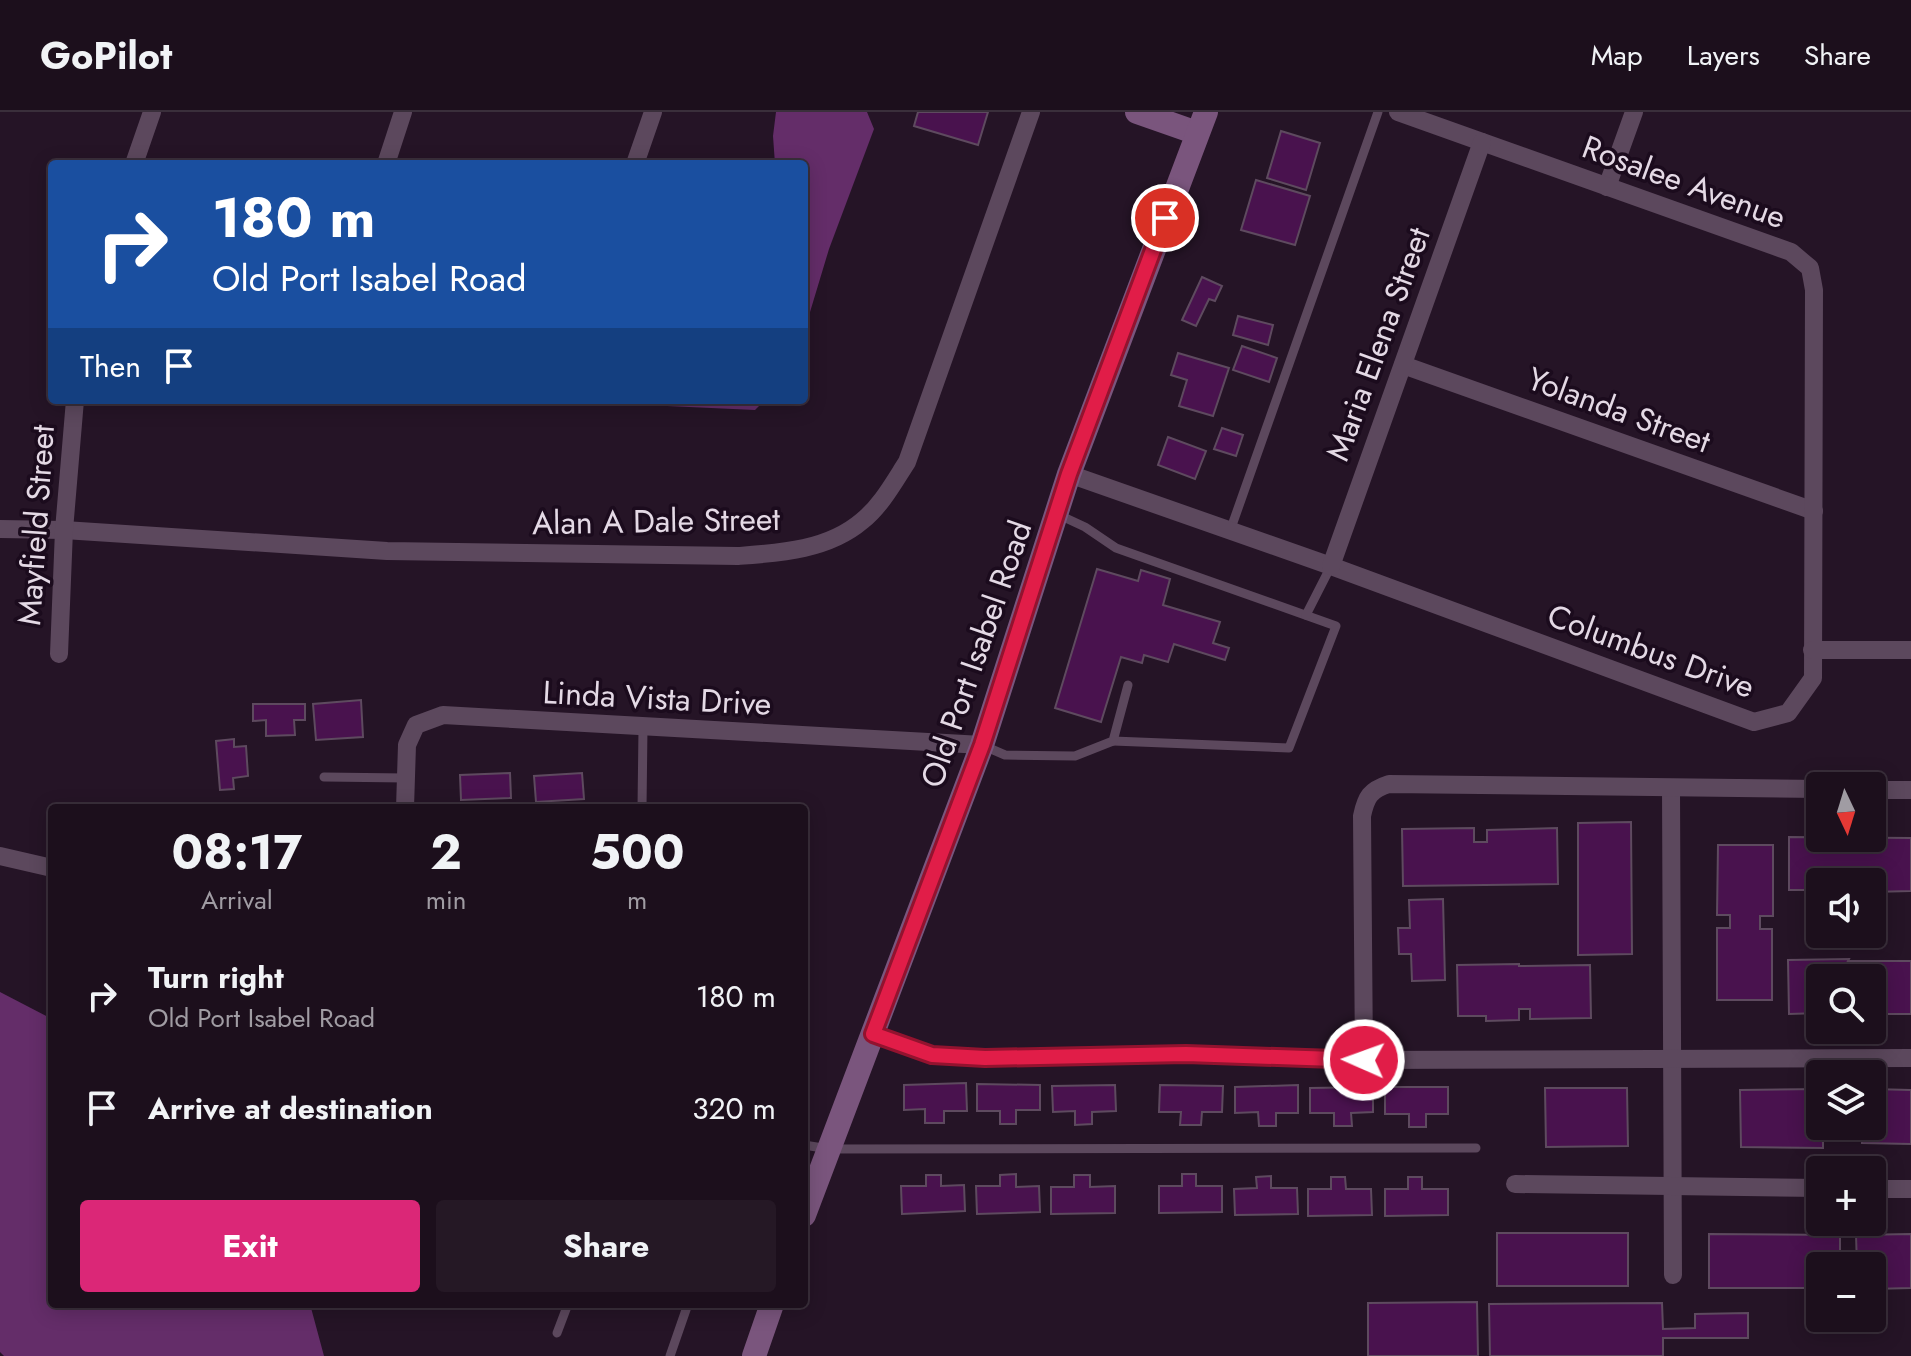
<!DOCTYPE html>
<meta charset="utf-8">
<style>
:root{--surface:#1c0f1c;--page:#251825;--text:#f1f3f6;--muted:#a09ca3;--line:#3a2f3b;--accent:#db2777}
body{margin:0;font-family:Jost,sans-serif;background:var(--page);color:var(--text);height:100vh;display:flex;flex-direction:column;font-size:30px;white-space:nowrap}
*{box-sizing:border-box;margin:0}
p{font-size:26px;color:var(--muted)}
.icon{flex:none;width:44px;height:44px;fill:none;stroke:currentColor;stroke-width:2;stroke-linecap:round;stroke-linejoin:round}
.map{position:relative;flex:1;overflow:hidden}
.drawer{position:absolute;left:48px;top:692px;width:760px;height:504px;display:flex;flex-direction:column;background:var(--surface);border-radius:8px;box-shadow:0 4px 20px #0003,0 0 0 2px var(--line)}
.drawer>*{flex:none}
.guide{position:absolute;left:48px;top:48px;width:760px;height:244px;border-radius:8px;box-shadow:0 4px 20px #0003,0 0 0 2px var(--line);background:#1a4fa0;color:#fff;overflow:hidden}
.needle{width:52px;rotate:176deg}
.fabs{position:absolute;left:1806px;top:660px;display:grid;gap:16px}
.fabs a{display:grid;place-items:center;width:80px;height:80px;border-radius:8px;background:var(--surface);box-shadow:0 4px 20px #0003,0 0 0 2px var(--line);font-size:40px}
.pin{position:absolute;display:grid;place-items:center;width:68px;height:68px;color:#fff;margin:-34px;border:4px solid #fff;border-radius:50%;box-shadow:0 2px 8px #0007}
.me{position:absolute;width:88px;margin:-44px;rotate:272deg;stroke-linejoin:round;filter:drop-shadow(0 0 6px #0008)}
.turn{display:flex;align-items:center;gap:28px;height:168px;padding:0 32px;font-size:36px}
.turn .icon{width:104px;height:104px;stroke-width:2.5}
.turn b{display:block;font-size:56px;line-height:68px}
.then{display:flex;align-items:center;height:76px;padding:0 32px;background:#0003;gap:16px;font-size:30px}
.eta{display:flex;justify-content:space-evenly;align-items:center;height:136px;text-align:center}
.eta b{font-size:48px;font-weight:700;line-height:56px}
.action{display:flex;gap:16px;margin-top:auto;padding:16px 32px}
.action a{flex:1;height:92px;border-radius:8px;background:var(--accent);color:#fff;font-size:32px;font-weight:700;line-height:92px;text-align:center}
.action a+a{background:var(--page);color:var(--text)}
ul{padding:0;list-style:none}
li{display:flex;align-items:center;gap:24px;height:112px;padding:0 32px}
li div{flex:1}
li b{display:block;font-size:30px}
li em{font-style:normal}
header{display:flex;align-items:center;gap:48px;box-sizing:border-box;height:112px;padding:0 40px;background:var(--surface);border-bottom:2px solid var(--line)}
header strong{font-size:38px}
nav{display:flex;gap:44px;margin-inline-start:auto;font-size:28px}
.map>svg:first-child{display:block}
</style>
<header>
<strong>GoPilot</strong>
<nav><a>Map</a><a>Layers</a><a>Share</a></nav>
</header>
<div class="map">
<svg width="1911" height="1244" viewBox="0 0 1911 1244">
<rect width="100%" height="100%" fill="#251426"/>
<g fill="#642d69">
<polygon points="776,0 867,0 874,17 829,137 804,220 804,52 775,52 773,24"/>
<polygon points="535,288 765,288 755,298"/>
<polygon points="0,880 52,907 52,1192 310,1192 324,1244 4,1244 0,1240"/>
</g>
<g fill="#49124e" stroke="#5e4a5f" stroke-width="2">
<polygon points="918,0 988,0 978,33 914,14"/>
<polygon points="1281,19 1320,31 1306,78 1267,66"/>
<polygon points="1256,68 1310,84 1295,133 1241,118"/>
<polygon points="1202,165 1222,174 1215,189 1209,187 1196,214 1182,208"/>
<polygon points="1238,204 1273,213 1268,233 1233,223"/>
<polygon points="1242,234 1277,246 1269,270 1233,258"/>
<polygon points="1178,241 1229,256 1213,304 1179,294 1187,268 1171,263"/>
<polygon points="1222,316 1243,323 1236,344 1214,337"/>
<polygon points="1168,325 1206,339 1195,367 1158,353"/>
<polygon points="1097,457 1138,469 1141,458 1170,467 1163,493 1220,510 1213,531 1229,536 1225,548 1174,532 1168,550 1144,543 1142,551 1121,545 1101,610 1055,596"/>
<polygon points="361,588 363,625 316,628 313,592"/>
<polygon points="253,592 305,592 305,608 294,608 295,623 266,624 266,608 253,609"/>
<polygon points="234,627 234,635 246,634 248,664 233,666 234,677 220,678 216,629"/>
<polygon points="510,661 511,686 461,688 460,663"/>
<polygon points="582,661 584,687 536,690 534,664"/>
<polygon points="1631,710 1632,842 1578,843 1578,711"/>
<polygon points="1474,716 1474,730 1487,730 1487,718 1557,716 1558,772 1403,774 1402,717"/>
<polygon points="1789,725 1911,726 1911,779 1872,780 1872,770 1820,770 1820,778 1789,778"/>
<polygon points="1718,733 1773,733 1773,804 1760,804 1760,817 1772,817 1772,888 1717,888 1717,816 1730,816 1730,803 1717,803"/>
<polygon points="1443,787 1445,868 1412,869 1411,842 1399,842 1398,816 1410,816 1409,788"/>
<polygon points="1849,847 1848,849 1911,849 1911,902 1872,902 1872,866 1820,866 1820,901 1789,902 1788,848"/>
<polygon points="1519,852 1519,854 1590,853 1591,906 1530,907 1530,897 1519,897 1519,908 1486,909 1486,904 1458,904 1457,853"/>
<polygon points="966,971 967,999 944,999 944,1011 925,1011 925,997 904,998 904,973"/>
<polygon points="977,972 1040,973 1040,998 1016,998 1016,1012 1000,1012 1000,999 977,999"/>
<polygon points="1115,973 1116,999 1092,1000 1092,1012 1075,1013 1075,999 1053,1000 1052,974"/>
<polygon points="1160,973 1223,974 1222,1000 1202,1000 1201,1013 1180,1013 1181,1000 1159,1000"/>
<polygon points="1298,973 1298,1001 1276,1001 1276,1014 1259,1014 1258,1000 1235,1001 1235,975"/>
<polygon points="1373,975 1373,1000 1351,1001 1352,1014 1334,1014 1334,1001 1310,1001 1310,976"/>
<polygon points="1385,975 1448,975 1448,1002 1426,1002 1426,1015 1409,1015 1409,1002 1385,1002"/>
<polygon points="1545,976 1627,976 1628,1034 1546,1035"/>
<polygon points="1820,977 1820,1014 1823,1014 1823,1036 1741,1035 1740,978"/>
<polygon points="1872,977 1911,978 1911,1032 1862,1031 1863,1014 1872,1014"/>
<polygon points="1016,1062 1016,1075 1039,1074 1040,1100 977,1102 976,1074 1000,1074 1000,1063"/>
<polygon points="1182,1062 1196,1062 1196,1074 1222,1074 1222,1100 1159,1101 1159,1074 1182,1074"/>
<polygon points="926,1063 941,1063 941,1074 964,1073 965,1099 902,1102 901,1074 926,1074"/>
<polygon points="1074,1063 1090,1063 1090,1075 1115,1074 1115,1101 1051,1102 1051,1075 1074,1075"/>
<polygon points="1271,1064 1271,1076 1297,1076 1298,1102 1235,1103 1234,1077 1257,1076 1256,1065"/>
<polygon points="1331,1065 1345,1065 1346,1077 1371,1077 1372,1103 1308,1104 1308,1077 1331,1077"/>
<polygon points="1408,1065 1422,1065 1422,1077 1448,1077 1448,1103 1385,1104 1385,1077 1408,1077"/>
<rect x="1497" y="1121" width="131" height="53"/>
<polygon points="1709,1122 1840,1123 1840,1154 1820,1154 1820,1176 1709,1176"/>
<polygon points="1911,1122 1911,1176 1872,1177 1872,1154 1857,1154 1856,1123"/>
<polygon points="1477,1190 1478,1244 1368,1244 1368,1191"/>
<polygon points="1662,1191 1663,1217 1695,1216 1695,1202 1748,1201 1748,1226 1663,1226 1663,1244 1490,1244 1489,1192"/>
</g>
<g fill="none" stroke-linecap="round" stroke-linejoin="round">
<g stroke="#5c485d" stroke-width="9">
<polyline points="1057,402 1085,415 1116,436 1336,514 1289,636 1113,629"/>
<polyline points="1230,419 1378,0"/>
<polyline points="1306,503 1331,454"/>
<polyline points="982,633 1005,643 1075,644 1113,629 1128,573"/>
<polyline points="324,665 406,666"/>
<polyline points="642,696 643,616"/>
<polyline points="804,1033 829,1037 1476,1036"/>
<polyline points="557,1221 568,1192"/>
<polyline points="670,1244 688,1192"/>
</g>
<g stroke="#5c485d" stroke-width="18">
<polyline points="134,52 152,0"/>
<polyline points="386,52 403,0"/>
<polyline points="635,52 653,0"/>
<polyline points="1607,75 1634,0"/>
<polyline points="1403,253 1814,399"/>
<polyline points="1069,362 1331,454 1754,610 1788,601 1813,566 1814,178 1810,156 1791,140 1398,0"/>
<path d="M0 417 64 418 387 439 738 444C780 441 828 438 862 409 881 394 894 370 907 350L1031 0"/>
<polyline points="1331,454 1482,30"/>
<polyline points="1812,538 1911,538"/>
<polyline points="59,542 64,418 75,288"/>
<polyline points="1671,676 1673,1163"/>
<polyline points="1872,678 1911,678"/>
<polyline points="405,696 407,633 416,613 443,603 982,633"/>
<polyline points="0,744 52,756"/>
<polyline points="873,922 932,943 985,946 1186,942 1364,948 1911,946"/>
<path d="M1364 948 1362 704C1366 685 1370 678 1389 672L1820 677"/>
<polyline points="1515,1072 1820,1076"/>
<polyline points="1872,1077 1911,1077"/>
</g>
<g stroke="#7a557d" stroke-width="24">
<polyline points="1137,0 1197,21"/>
<polyline points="804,1103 982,633 1069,362 1206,0"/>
<polyline points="754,1244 772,1192"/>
</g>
</g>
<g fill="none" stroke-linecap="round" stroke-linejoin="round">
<defs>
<polyline id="route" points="1165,106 1069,362 982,633 873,922 932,943 985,946 1186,942 1364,948"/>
</defs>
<use href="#route" stroke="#92132f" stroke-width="20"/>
<use href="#route" stroke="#e11d48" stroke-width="14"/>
</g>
<g text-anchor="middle" stroke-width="7" stroke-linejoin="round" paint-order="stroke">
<g font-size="32" fill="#e4d9e5" stroke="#1b0b1d">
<text transform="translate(1684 70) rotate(20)" y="11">Rosalee Avenue</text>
<text transform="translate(1378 232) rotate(-70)" y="11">Maria Elena Street</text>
<text transform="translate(1619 298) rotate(20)" y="11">Yolanda Street</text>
<text transform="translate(656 409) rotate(-1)" y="11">Alan A Dale Street</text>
<text transform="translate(36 413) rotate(-86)" y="11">Mayfield Street</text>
<text transform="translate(1651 539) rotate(20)" y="11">Columbus Drive</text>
<text transform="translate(976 542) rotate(-71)" y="11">Old Port Isabel Road</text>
<text transform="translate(657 586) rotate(3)" y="11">Linda Vista Drive</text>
</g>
</g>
</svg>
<div class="fabs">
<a><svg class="needle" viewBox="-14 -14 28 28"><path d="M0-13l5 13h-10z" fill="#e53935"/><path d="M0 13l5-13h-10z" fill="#a09ca3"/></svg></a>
<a><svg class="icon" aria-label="sound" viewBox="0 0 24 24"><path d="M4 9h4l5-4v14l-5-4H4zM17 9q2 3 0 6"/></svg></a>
<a><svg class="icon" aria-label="search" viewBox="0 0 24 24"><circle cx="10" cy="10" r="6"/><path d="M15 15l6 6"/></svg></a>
<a><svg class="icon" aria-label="layers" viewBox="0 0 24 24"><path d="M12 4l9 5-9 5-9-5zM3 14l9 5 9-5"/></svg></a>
<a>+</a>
<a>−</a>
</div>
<div class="pin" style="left:1165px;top:106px;background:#d93025"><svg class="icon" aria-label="arrive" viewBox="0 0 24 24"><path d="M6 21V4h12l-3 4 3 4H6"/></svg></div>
<svg class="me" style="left:1364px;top:948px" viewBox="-20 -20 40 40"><circle r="17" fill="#e11d48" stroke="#fff" stroke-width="3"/><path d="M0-11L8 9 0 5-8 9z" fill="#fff"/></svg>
<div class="guide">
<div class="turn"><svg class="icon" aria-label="right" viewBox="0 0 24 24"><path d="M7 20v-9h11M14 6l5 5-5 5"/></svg><div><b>180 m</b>Old Port Isabel Road</div></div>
<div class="then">Then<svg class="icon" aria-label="arrive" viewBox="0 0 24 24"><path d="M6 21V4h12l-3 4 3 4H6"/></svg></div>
</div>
<section class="drawer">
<div class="eta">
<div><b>08:17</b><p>Arrival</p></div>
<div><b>2</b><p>min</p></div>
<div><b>500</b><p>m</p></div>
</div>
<ul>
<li><svg class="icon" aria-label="right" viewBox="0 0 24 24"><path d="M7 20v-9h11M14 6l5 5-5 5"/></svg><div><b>Turn right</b><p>Old Port Isabel Road</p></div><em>180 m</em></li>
<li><svg class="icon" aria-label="arrive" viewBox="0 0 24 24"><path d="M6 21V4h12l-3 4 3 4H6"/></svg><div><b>Arrive at destination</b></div><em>320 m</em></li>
</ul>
<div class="action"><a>Exit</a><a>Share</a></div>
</section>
</div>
